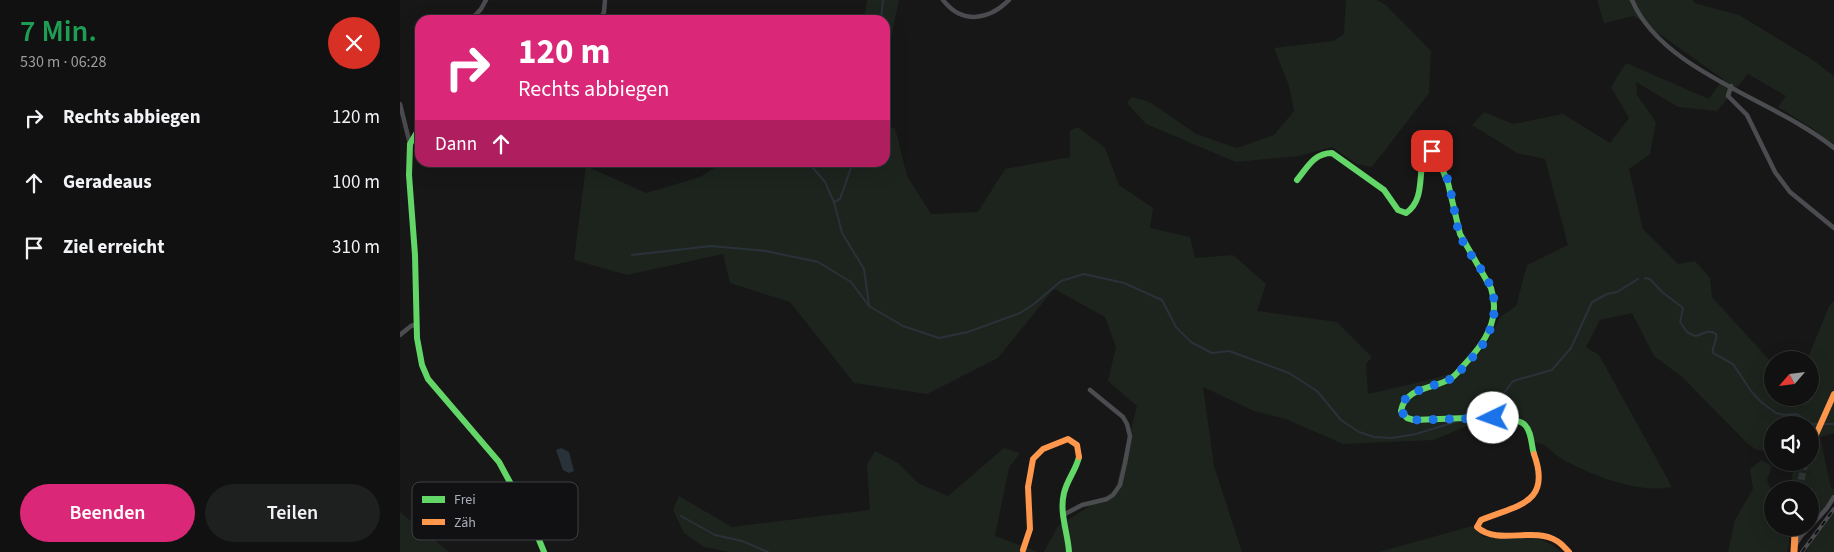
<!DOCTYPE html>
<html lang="de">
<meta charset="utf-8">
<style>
:root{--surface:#111;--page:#1e1f1f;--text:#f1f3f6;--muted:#9c9d9f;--line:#303131;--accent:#db2777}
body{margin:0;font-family:"Source Sans 3",sans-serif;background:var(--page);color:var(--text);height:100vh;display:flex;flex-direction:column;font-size:19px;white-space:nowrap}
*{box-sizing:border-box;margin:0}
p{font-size:16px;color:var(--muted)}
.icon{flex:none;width:28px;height:28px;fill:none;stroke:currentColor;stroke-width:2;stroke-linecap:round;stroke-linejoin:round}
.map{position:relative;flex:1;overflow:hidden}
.sheet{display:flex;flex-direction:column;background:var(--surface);width:400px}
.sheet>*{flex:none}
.guide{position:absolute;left:15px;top:15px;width:475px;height:152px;border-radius:15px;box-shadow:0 5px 20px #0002,0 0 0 1px var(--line);background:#db2777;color:#fff;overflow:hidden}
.needle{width:32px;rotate:242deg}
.controls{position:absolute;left:1364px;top:351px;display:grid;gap:10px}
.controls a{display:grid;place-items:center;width:55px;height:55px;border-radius:50%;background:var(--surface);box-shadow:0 5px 20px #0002,0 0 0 1px var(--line);font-size:25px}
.pin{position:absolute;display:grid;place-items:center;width:42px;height:42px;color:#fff;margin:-21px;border-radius:10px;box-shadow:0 2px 8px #0006}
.me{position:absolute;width:55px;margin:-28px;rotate:267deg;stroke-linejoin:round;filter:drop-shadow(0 0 4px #0008)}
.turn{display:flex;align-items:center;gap:18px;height:105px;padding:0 20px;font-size:22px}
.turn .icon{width:65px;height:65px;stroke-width:2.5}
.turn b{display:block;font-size:35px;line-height:42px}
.then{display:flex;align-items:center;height:48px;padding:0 20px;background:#0003;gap:10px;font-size:19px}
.round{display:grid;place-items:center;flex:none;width:52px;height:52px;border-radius:26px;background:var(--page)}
.headline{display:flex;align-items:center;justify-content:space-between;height:85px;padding:0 20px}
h1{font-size:30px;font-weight:600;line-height:38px;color:#1e9e55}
.cta{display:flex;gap:10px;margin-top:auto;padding:10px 20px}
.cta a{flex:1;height:58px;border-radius:30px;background:var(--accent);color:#fff;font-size:20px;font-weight:600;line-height:58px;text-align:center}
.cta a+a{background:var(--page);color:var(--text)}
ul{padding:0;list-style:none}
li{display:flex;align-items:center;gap:15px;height:65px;padding:0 20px}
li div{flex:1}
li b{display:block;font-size:19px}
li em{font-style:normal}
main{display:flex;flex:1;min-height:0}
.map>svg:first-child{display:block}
</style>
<main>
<section class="sheet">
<div class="headline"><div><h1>7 Min.</h1><p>530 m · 06:28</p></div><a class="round" style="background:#d93025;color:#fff"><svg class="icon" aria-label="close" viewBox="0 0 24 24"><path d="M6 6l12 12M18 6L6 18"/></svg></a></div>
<ul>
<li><svg class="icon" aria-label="right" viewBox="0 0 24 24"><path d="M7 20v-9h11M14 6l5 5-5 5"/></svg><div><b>Rechts abbiegen</b></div><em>120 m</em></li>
<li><svg class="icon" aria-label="ahead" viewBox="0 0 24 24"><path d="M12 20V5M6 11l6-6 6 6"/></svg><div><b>Geradeaus</b></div><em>100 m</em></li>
<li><svg class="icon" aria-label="arrive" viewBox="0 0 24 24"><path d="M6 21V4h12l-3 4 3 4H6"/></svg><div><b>Ziel erreicht</b></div><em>310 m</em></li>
</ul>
<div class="cta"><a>Beenden</a><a>Teilen</a></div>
</section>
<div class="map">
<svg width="1434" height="552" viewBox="0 0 1434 552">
<rect width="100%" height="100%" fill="#171717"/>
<g fill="#1d241e">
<polygon points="467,0 499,0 485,67 485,20 464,20"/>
<polygon points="946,0 977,0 986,5 1031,51 1029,93 972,167 957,164 932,147 899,156 836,162 746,124 727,103 732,97 750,102 796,134 837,148 874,135 894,111 889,86 874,48 933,41 944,34"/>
<path d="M1197 0H1293L1294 3 1339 15 1413 60 1434 76V147L1415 130 1378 107 1386 96 1348 74 1317 111 1278 107 1236 82 1237 95 1256 122 1250 154 1229 169 1243 229 1278 264 1295 261 1310 278 1312 297 1372 363V398H1410V360H1407L1429 306 1434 301V433L1420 437 1431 488 1434 490C1433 503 1419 515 1410 524V490H1391L1393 466 1389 463 1410 462V425H1372V453L1355 449 1348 444 1282 377 1254 356 1232 313 1200 320 1186 347 1199 355 1272 487C1238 494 1189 475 1159 457 1150 451 1145 442 1133 442L1127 424 1088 417 1034 440 943 444 886 419 854 411 803 387 814 466 842 552H644L658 526 715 490 737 406 708 381 716 347 705 317 654 289 598 358 527 394 454 383 390 302 330 283 323 254 227 275 174 260 186 166 246 193 300 177 322 163 485 162V128H495L507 176 531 214 578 212 605 169 670 157V131L678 127 705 148 719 185 753 208 750 228 790 237 795 258 833 255 866 284 857 311 937 322 972 357 966 364 968 394 1029 380 1064 369 1085 347 1100 317 1116 306 1127 265 1168 245 1145 159 1117 153 1072 125 1084 112 1113 124 1163 114 1210 143 1229 118 1211 87 1226 63 1309 99 1323 79 1234 16 1204 23Z"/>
<polygon points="604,448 620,453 609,468 595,536 638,552 330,552 304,547 284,533 273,510 279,496 332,527 470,510 467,465 475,451 498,463 518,483 548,496"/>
<polygon points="1362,460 1372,466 1367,480 1372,491 1372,528 1389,528 1389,545 1387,552 1328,552 1335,520 1353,489 1350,469"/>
<polygon points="0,512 49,552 0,552"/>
<polygon points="1434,512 1434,552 1406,552 1415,537"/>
<path d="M1072 526 1083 537C1112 536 1139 531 1161 552H979Z"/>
</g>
<polygon fill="#2a3239" points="161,448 169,452 174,471 169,473 163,470 156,450"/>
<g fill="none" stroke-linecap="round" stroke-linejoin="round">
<g stroke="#2a3239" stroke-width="2">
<polyline points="481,20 483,0"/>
<polyline points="408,162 425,182 434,202 442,233 464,269 469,305"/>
<polyline points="434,202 440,199 453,162"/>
<polyline points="232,255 311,246 366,251 418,262 451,282 469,306 503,326 539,338 568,332 620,313 634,304 661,281 684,274 724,283 762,300 776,327 791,342 812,353 829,351 889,373 917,391 941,420 959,432 974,437 991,438 1016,434 1055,422"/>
<path d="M1245 278 1250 279 1262 292 1282 307 1283 309 1280 322 1287 332 1295 336C1304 334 1309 329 1316 334 1318 342 1311 346 1313 353L1333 364 1351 391 1361 402 1376 413 1384 415 1397 414 1412 424H1419"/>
<polyline points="1073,416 1090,411 1113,381 1152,370 1171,348 1192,302 1207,294 1217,292 1238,279"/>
<polyline points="1424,424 1434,424"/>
<polyline points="281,516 315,535 342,541 368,552"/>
</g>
<polyline stroke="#343537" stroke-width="7" stroke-dasharray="7 3.5" stroke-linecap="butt" points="1399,490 1405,462"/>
<g stroke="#4b4c50" stroke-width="4.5">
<path d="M543 0C562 25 589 20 609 0"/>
<path d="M1232 0C1262 72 1376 100 1434 148"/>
<polyline points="71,20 81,9 86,0"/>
<polyline points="200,20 204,12 205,0"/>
<polyline points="1331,86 1328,96 1347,115 1375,172 1390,192 1434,228"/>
<polyline points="0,104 10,144"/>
<polyline points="0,335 11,326 17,324"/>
<polyline points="663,515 682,505 707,499 713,495 720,485 725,463 730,436 727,424 723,417 690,390"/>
<polyline points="1410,527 1427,508 1434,497"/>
<polyline points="1396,544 1401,536 1409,528"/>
</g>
<g stroke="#63d668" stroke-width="6">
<polyline points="20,127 10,144 9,175 15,255 17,338 22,365 28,379 99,462 133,525 144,552"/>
<path d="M897 180C907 168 914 153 932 153L984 190 998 210 1006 213C1025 200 1018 175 1024 155L1030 151 1036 154 1048 183 1060 234 1091 288C1101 319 1085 343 1064 365 1060 369 1056 376 1050 379 1033 389 1005 387 1001 411L1007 418 1014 420C1033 420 1114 413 1125 425 1132 432 1131 445 1134 454"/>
<path d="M669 552C668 533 659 513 664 493 667 480 676 470 679 457"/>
</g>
<g stroke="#ff974d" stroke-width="6">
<polyline points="1410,448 1434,394"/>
<path d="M1134 454C1152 504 1117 505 1081 520L1077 527C1098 546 1133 526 1157 541 1162 544 1165 548 1169 552"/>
<polyline points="623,550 630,529 628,487 633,459 643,449 668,439 677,445 679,457"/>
</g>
<defs>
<polyline id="rail" points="1402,552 1434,509"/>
</defs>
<use href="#rail" stroke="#4b4c4f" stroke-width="4"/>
<use href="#rail" stroke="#111113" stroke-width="2" stroke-dasharray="5.5" stroke-linecap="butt"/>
<polyline stroke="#ff974d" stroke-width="7" points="1394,552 1395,533"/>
</g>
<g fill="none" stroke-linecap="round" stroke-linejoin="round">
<path stroke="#1a73e8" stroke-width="9" stroke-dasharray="0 16.2" d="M1032 151C1048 160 1054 212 1058 229 1065 255 1091 273 1094 300 1096 316 1090 334 1081 347 1074 356 1060 372 1052 378 1038 387 1000 389 1001 411L1007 418 1014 420 1093 418"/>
</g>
<rect x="12" y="482" width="166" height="58" rx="8" fill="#111113" stroke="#3e4045" stroke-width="1"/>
<rect x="22" y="496" width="23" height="7" fill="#63d668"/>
<rect x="22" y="519" width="23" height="6" fill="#ff974d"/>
<g font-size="14" fill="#a8adb8">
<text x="54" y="504">Frei</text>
<text x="54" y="527">Zäh</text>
</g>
</svg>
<div class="controls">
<a><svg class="needle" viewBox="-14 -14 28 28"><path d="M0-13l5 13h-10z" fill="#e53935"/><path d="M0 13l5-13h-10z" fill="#9c9d9f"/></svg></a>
<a><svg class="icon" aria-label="sound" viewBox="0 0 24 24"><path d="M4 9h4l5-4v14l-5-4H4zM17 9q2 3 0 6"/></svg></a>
<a><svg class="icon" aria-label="search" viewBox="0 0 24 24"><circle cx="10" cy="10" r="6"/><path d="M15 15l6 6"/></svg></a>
</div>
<div class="pin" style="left:1032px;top:151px;background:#d93025"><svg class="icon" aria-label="arrive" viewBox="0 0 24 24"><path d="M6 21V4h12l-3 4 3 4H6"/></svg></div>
<svg class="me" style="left:1093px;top:418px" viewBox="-20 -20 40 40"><circle r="19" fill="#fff"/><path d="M0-13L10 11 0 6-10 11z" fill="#1a73e8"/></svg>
<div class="guide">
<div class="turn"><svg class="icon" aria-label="right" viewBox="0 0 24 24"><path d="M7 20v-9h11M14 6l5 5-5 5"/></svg><div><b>120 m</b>Rechts abbiegen</div></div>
<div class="then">Dann<svg class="icon" aria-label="ahead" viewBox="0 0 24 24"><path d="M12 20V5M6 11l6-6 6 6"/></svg></div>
</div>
</div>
</main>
